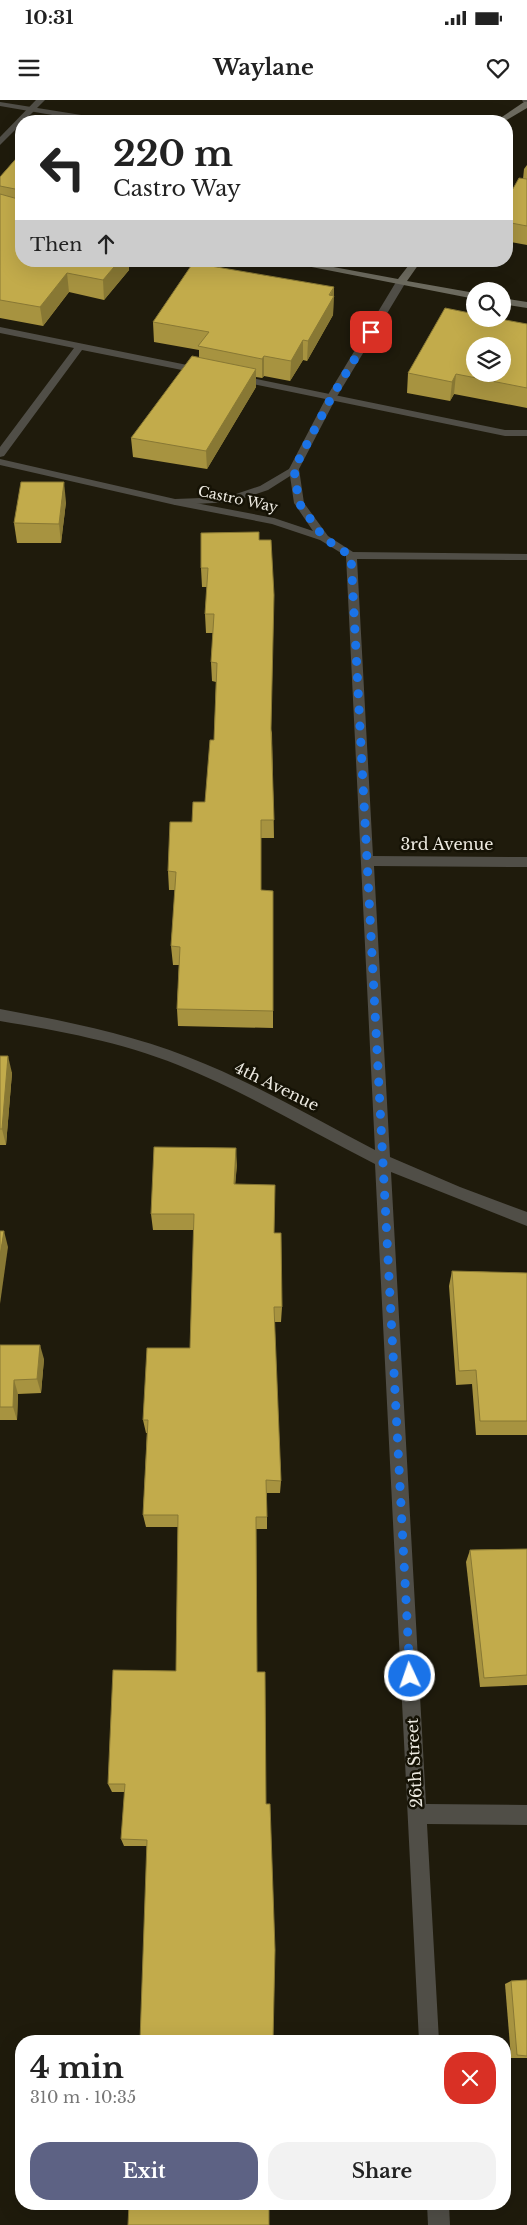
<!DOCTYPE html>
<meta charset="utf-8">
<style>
:root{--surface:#fff;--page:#f2f2f2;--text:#222;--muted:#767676;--accent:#5d6284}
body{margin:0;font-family:"Libre Baskerville",serif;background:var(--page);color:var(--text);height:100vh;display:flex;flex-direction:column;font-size:19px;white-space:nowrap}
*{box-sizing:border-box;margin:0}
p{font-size:16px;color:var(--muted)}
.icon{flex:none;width:28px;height:28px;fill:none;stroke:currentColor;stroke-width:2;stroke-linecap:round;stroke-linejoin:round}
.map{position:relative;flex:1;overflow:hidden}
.side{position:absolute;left:15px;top:1935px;width:496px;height:175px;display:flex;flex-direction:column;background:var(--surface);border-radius:20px;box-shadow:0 5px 20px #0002}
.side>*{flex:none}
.guide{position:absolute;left:15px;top:15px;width:498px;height:152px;border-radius:20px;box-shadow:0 5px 20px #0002;background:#fff;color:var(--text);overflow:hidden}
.buttons{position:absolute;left:466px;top:182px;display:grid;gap:10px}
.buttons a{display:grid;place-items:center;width:45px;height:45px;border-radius:50%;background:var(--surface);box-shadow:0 5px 20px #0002;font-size:25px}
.pin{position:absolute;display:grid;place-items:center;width:42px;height:42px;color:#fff;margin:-21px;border-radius:10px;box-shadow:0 2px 8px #0006}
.me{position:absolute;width:55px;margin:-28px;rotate:357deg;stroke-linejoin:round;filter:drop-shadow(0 0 4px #0008)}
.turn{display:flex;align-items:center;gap:18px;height:105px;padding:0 15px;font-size:22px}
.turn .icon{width:65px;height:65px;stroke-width:2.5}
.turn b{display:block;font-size:35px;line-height:42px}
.then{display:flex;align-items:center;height:48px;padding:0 15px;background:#0003;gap:10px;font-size:19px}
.round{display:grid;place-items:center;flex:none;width:52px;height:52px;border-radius:20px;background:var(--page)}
.summary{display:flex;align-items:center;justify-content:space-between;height:85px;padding:0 15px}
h1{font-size:30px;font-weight:700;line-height:38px}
.cta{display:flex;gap:10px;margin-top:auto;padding:10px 15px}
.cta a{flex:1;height:58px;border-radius:20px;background:var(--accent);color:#fff;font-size:20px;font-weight:700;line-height:58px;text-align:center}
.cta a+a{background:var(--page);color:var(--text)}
.status{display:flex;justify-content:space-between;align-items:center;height:35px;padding:0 25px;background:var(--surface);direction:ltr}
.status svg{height:14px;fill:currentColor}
header{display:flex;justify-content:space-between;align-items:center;height:65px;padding:0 15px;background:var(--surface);font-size:22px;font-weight:700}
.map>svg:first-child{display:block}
</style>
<div class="status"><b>10:31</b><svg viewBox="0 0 49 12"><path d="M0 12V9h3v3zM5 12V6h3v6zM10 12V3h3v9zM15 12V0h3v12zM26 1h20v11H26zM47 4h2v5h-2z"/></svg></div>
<header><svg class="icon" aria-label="menu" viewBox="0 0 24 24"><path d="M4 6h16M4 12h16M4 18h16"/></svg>Waylane<svg class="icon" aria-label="heart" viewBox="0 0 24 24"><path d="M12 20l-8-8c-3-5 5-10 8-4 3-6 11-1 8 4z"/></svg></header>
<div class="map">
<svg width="527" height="2125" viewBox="0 0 527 2125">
<rect width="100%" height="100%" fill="#1f1b0c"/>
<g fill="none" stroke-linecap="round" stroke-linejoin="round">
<g fill="#504e47" fill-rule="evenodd">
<polygon points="0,2 100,18 104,21 87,21 0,6"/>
<polygon points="506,87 527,91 527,97 506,93"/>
<polygon points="0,227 202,268 207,271 202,274 82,250 4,356 0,357 0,347 74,248 0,233"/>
<polygon points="237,275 505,330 527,330 527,336 505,336 233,280 232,278"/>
<polygon points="294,366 299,369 298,371 268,390 232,402 175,405 170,402 175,399 227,397 260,386"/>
</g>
<g fill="#504e47" fill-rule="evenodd">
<polygon points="36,0 45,0 0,45 0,37"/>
<polygon points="522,0 527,0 527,2 523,2"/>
<path d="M401 179 406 182 336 298 299 369 304 403 328 436 353 452 527 454V460L357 459 373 756 527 757V767L374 766 390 1057 460 1087 527 1112V1126L391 1072 426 1704 527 1705V1725L427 1724 439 1941H419L375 1064C310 1031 246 992 178 965 121 942 60 931 0 921V909C64 921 127 933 188 957 253 982 313 1018 375 1050L346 456 320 440 272 424 175 405 0 365V359L175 399 274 418 313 431 294 403 289 369 326 298 396 182Z"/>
<polygon points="427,2104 449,2104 450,2125 428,2125"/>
</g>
<g fill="#6d6b5f" fill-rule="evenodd">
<polygon points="524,2 527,2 527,8 505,21 496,21"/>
<polygon points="281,161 301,161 398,179 412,161 421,161 407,181 475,193 475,199"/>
<polygon points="502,198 527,202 527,208 502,204"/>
</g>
</g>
<g fill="#a79340">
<polygon points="21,53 21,161 129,170 104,200 69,192 43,226 0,218 0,77"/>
<polygon points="527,65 527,145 506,141 506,101 523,79 524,69"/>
<polygon points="334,187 333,215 307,261 303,260 290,281 264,276 262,278 256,277 256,287 207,369 133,357 131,338 199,257 199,250 154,242 153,222"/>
<polygon points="527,224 527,308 454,294 450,301 407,293 408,273"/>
<polygon points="66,402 61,443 17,443 14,423"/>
<polygon points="201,433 272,633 274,738 261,738 261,790 273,791 273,928 178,926 177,909 179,865 173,865 171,846 175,790 169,790 168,771 192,722 205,702 214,640 216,582 212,581 211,562 213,533 206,533 205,514 207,487 202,487 201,468"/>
<polygon points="0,956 12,973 6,1045 0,1045"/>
<polygon points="237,1064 235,1084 274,1133 282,1207 281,1222 274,1222 281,1381 280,1393 267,1393 267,1429 256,1429 147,1746 124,1746 121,1739 125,1692 112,1692 108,1684 176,1571 178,1427 146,1427 143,1415 147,1333 146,1333 143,1320 190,1248 194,1130 153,1130 151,1114"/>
<polygon points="452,1171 527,1173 527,1335 476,1335 472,1284 456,1285 449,1186"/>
<polygon points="0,1245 44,1259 41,1293 18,1294 17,1320 0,1320"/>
<polygon points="527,1449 527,1585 480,1587 466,1462 470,1450"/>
<polygon points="527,1880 527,1958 511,1958 505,1884 511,1881"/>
</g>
<g fill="#887834">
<polygon points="119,161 129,161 129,170 104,200 103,180"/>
<polygon points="67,173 69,192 43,226 40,207"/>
<polygon points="334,187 333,215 307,261 308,241"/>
<polygon points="303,240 303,260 290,281 291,261"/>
<polygon points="264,256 264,276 262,278 262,259"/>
<polygon points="256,269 256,287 207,369 206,351"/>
<polygon points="456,274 454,294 450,301 452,282"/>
<polygon points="64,382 66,402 61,443 59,424"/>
<polygon points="8,956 12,973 6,1045 2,1029"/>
<polygon points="236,1048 237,1064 234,1100 234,1084"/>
<polygon points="4,1131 8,1147 0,1204 0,1156"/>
<polygon points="40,1245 44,1259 41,1293 37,1279"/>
<polygon points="14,1280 18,1294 17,1320 13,1307"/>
</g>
<g fill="#c2ab4b" stroke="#887834" fill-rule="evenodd">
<polygon points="21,53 21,161 119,161 103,180 67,173 40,207 0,200 0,94 18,99 20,97 20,90 0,86 0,77"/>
<polygon points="519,78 527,79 527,126 506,122 506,108 509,102 506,101"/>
<polygon points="193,163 334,187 329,195 334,196 308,241 303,240 291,261 264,256 262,259 198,246 209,232 153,222"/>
<path d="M445 208 475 214V219H500L527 224V288L456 274 452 282 408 273ZM475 246H502V274H475Z"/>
<polygon points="192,256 256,269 206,351 131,338"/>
<polygon points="21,382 64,382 59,424 14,423"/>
<polygon points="259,432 259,440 271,440 274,495 271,628 274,720 261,720 261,790 273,791 273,911 177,909 180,847 171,846 176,772 168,771 170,722 192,722 193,702 205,702 210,640 214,640 217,563 211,562 214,514 205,514 208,468 201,468 201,433"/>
<polygon points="0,956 8,956 2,1029 0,1029"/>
<polygon points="154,1047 236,1048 234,1084 275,1085 274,1133 281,1133 282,1207 274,1207 281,1381 266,1380 267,1417 256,1417 257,1572 265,1572 266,1704 270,1704 275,1850 273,1941 140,1941 147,1740 121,1739 125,1684 108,1684 113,1570 176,1571 178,1415 143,1415 148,1320 143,1320 147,1248 190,1248 194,1114 151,1114"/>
<polygon points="0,1131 4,1131 0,1156"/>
<polygon points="452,1171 527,1173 527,1321 480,1321 476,1270 459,1271"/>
<polygon points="0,1245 40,1245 37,1279 14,1280 13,1307 0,1307"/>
<polygon points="527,1449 527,1575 484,1578 470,1450"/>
<polygon points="527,1880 527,1956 517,1955 511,1881"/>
<polygon points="129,2104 269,2104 269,2125 128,2125"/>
</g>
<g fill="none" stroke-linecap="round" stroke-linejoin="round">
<polyline stroke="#1a73e8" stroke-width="9" stroke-dasharray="0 16.2" points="371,232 331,298 294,369 299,403 324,438 351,456 410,1576"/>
</g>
<g text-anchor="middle" stroke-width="5" stroke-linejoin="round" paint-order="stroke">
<g font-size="14" fill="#ece9e0" stroke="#151205">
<text transform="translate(238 399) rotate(12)" y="5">Castro Way</text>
</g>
<g font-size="16" fill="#ece9e0" stroke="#151205">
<text x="447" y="750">3rd Avenue</text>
<text transform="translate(277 986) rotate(26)" y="6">4th Avenue</text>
<text transform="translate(414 1663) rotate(-93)" y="6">26th Street</text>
</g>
</g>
</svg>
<div class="buttons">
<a><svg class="icon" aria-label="search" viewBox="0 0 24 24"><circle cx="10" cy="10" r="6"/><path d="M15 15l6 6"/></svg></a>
<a><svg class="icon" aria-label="layers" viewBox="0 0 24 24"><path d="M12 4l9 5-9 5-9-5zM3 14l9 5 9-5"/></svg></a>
</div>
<div class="pin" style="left:371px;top:232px;background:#d93025"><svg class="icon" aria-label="arrive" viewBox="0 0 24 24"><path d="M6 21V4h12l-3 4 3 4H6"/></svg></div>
<svg class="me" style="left:410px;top:1576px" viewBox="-20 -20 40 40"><circle r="17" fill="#1a73e8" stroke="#fff" stroke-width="3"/><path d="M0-11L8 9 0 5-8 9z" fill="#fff"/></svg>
<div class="guide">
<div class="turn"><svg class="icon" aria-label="left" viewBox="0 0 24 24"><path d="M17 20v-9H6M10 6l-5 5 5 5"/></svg><div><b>220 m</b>Castro Way</div></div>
<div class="then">Then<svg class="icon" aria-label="ahead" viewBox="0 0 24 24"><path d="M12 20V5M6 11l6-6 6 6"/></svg></div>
</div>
<section class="side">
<div class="summary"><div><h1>4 min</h1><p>310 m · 10:35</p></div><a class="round" style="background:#d93025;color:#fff"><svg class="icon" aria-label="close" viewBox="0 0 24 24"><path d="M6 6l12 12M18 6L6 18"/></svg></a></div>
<div class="cta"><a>Exit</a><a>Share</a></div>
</section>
</div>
